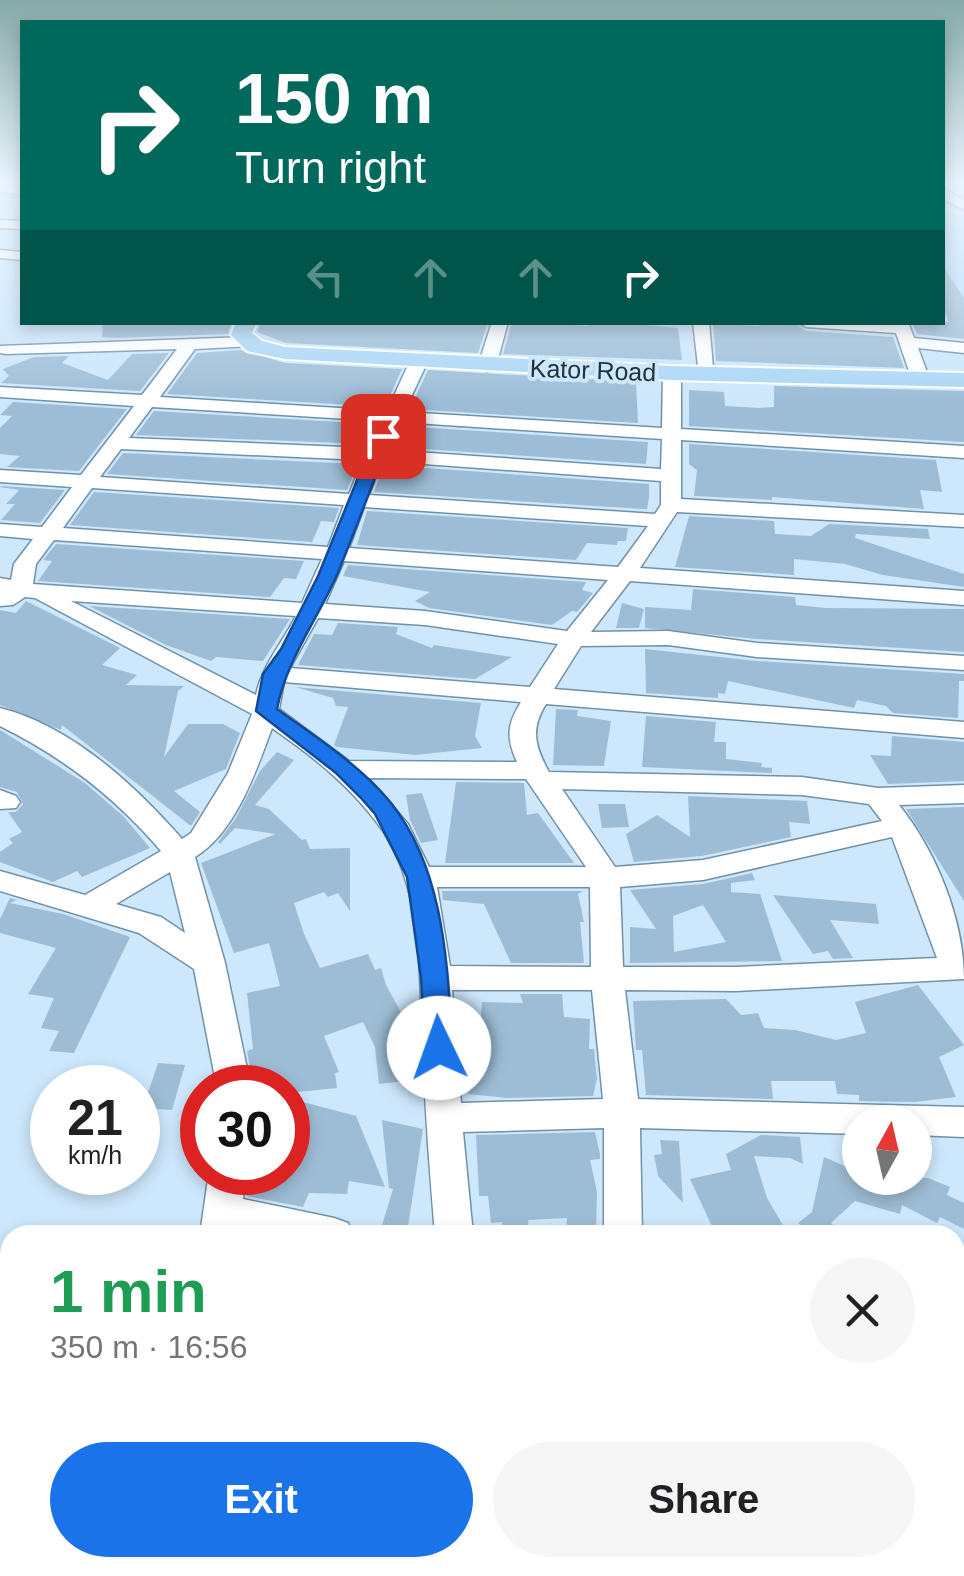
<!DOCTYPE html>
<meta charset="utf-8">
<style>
:root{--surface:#fff;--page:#f6f6f6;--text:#202124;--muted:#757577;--accent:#1a73e8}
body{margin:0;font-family:Arial,sans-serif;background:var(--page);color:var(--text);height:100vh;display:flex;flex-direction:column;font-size:38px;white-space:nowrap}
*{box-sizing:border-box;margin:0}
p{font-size:32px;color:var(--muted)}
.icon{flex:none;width:55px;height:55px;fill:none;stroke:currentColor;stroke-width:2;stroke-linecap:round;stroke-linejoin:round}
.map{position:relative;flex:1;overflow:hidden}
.sheet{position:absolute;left:0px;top:1225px;width:965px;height:352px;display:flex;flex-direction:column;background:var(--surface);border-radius:30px 30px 0 0;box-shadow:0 5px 15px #0003}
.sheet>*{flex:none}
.hud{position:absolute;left:20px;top:20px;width:925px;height:305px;border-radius:0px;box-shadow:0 5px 15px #0003;background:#00695c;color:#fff;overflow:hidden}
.needle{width:65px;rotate:8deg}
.fabs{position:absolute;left:842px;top:1105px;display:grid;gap:20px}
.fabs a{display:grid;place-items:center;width:90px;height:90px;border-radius:50%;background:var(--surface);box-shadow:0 5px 15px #0003;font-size:50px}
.speed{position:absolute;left:30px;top:1065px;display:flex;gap:20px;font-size:50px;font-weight:700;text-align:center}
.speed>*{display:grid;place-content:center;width:130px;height:130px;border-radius:50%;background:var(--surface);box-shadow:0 5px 15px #0003;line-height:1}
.speed small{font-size:25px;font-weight:400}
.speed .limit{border:15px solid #d22;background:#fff;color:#111}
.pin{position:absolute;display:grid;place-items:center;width:85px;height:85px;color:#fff;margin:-42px;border-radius:20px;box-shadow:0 5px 15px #0006}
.me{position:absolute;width:110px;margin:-55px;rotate:357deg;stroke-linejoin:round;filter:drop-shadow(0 0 8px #0008)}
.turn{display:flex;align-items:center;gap:35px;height:210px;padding:0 50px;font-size:45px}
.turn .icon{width:130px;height:130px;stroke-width:2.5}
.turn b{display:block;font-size:70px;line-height:85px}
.lanes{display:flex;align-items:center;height:95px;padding:0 50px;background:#0003;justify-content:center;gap:50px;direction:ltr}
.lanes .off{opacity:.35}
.round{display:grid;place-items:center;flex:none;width:105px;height:105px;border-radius:52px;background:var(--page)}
.headline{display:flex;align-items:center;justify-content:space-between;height:170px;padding:0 50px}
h1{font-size:60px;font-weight:700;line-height:75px;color:#1e9e55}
.cta{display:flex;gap:20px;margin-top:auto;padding:20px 50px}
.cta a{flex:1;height:115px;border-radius:60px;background:var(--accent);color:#fff;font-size:40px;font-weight:700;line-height:115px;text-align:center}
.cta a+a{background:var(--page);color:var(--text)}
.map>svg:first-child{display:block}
</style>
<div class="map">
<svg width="964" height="1576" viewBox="0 0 964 1576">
<rect width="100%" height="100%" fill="#cde7fc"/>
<polygon fill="#b7dffe" points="942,215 964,215 964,300 943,300"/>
<g fill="#9dbdd6" fill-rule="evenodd">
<polygon points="942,265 964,298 964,339 917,334 912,322 949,322 942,306"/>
<polygon points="103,322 232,322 228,334 115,338 102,337"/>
<polygon points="261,322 488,322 478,353 286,343 257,332"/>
<polygon points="512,322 588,326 589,322 612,322 678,328 682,360 503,354"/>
<polygon points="759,322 794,322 806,331 893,337 904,368 716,361 713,324 759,326"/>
<polygon points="241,350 285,363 402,369 385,407 167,394 197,353"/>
<polygon points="169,353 140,391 1,383 9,376 3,369 34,357 69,356 62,363 108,380 132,354"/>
<polygon points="428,370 636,382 638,423 410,409"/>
<polygon points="774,386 964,391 964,442 689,426 689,390 724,392 725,406 759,408 774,407"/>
<polygon points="13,402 127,409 79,471 7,467 20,456 0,454 0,428 12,416 0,415"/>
<polygon points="154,411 375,424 366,444 136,435"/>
<polygon points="401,426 648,442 646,464 393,447"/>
<polygon points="689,444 936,460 942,492 920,490 924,509 772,497 772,500 694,496 697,470 689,464"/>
<polygon points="123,453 358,464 347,490 107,474"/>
<polygon points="384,465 649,484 649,498 647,509 643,509 374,492"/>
<polygon points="0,487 1,486 65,490 40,523 1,520 15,504 6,504 19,490"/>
<polygon points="94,492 339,508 334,522 321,521 312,542 70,525"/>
<polygon points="367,511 628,528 626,541 618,541 617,545 587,543 576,560 357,545"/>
<polygon points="689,516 774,521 775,534 811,536 829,524 928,529 930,539 856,534 855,538 964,574 964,587 883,575 845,564 794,559 794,575 675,567"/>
<polygon points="56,544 304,561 296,579 284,578 270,597 38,581 52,561 43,560"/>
<polygon points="348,565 586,582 582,590 593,593 577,612 572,611 552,625 429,608 415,601 430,592 343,576"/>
<polygon points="693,589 795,597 796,605 826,608 964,609 964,652 757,639 645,628 645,607 691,610"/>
<polygon points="26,601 120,648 102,665 137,675 126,685 184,686 178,691 164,757 188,724 223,724 240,733 226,769 174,791 200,812 191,826 62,725 61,730 0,705 0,610 16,613"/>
<polygon points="622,603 644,609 639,628 616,628"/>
<polygon points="89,606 290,619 263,661 216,657 211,661 166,645"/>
<polygon points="338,623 398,627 396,634 432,648 434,645 512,657 475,679 298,665 314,634 332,635"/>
<polygon points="645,649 757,661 964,674 964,681 959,681 958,718 893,713 886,706 857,700 854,708 728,681 725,694 718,693 718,698 646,693"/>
<polygon points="295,687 481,703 475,736 482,748 415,755 337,747 334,745 348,707 336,706 333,698"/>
<polygon points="556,709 578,710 577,716 611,721 604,766 553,765"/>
<polygon points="646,716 716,722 714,742 726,742 726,759 762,763 761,767 772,768 772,773 642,767"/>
<polygon points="0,730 85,783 123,816 150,848 82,877 77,871 53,882 0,862 0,852 13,843 9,839 22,832 8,812 16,812 23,804 17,792 0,787"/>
<polygon points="892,736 964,742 964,781 888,784 870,755 891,756"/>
<polygon points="277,752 294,760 255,805 269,809 302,840 306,839 310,849 350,848 350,911 338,893 328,897 324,892 294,903 304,934 320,968 368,954 375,970 381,968 386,985 419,1045 419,1057 412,1056 414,1080 379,1084 375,1047 363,1022 324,1036 339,1072 335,1073 337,1088 288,1093 284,1081 265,1086 262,1074 252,1077 247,1051 253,1049 247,993 280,986 269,943 234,953 201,863 276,834 235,828 220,844 218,842 236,818 260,771"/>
<polygon points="456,782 524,783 527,815 538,813 574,863 445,863"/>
<polygon points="422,793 438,840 421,843 410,820 406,795"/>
<polygon points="688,796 807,801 810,824 789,822 791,837 702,856 634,862 626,834 657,815 690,837"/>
<polygon points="598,804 625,804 629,827 602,828"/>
<polygon points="964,807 964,901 906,809"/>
<path d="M752 873 755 880 731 883V892L760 894 782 961 630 963V927L656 929 630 890 703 884ZM703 905 726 942 674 952 673 916Z"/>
<polygon points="442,891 583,891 578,894 584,922 580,922 584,963 511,963 484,904 443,900"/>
<polygon points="773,895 876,904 879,924 830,920 853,958 833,959 828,951 813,954"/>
<polygon points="10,898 17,900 10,903 63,914 130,937 74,1053 49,1051 59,1031 41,1028 54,998 28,994 56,948 0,933 0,919"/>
<polygon points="918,985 964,1045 939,1057 956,1097 915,1102 859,1101 859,1095 837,1094 835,1081 771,1081 773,1099 646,1095 642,1050 636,1050 633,1001 726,999 741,1015 758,1013 764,1028 795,1030 836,1040 866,1033 855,1002"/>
<polygon points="520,994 562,994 564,1017 590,1019 589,1049 594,1049 597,1079 593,1096 507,1098 468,1094 472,1071 465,1070 466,1062 462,1062 459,1034 480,1032 482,1002 523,1003"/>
<polygon points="158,1063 185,1065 172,1110 143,1108"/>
<polygon points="288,1098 356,1116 385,1187 349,1181 347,1194 309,1193 303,1207 247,1196 250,1172 288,1172"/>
<polygon points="382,1120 423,1129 407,1233 381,1229 393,1189 389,1188"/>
<polygon points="595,1132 600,1154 600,1159 590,1160 597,1192 596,1235 566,1235 567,1218 528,1220 529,1235 503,1235 502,1222 491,1223 488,1196 479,1196 476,1135"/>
<polygon points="761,1135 800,1137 803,1164 790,1158 754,1156 767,1198 784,1227 759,1235 716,1235 690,1179 731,1170 726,1154"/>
<polygon points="660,1140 679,1141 683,1203 658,1176 654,1155 662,1154"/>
<polygon points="824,1157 860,1173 860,1178 928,1178 950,1187 947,1195 964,1203 964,1229 940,1217 937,1223 902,1205 900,1214 855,1201 831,1223 845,1235 811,1235 798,1223 812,1212"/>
</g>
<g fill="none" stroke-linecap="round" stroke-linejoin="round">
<defs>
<g id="minor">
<polygon points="0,184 22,187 22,195 0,192"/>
<polygon points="942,188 964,200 964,210 942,198"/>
<polygon points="0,220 22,221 22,229 0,228"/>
<polygon points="0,250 22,252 22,260 0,258"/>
<polygon points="492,322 508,322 496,366 487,371 478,366"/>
<polygon points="693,322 709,322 714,379 699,375"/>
<polygon points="798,322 908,322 914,338 964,343 964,353 918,348 930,380 921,385 912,380 896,333 806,327"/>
<path d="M247 337 253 338V346L195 349 160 397 387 411 409 363 418 358 427 363 404 412 662 428 663 373 672 368 681 373V429L964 446V458L681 440V499L964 515V527L677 512 640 568 964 591V605L630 581 591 632 668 631 757 643 964 656V670L757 657 668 645 581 646 554 689 964 722V738L546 704C530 729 535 747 549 772L802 777 878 788 964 785V803L899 805C936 851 964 920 964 979L736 991 625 990 638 1099 964 1107V1137L915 1135V1122H860V1134L640 1128 642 1235H604V1128L463 1132 473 1235H435C430 1177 426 1119 423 1061 419 987 426 896 383 831 354 789 314 757 272 728 256 771 236 832 195 857L225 963 251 1088H217L194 969 139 933 0 891V871L85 895 161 851C115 797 63 757 0 726V708C71 726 135 785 182 839L191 833 228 773 252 714 35 598 25 597 13 605 0 606V578L11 580 14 564 33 539 0 536V524L42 527 72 487 0 482V470L81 475 134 406 0 397V387L142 395 177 349 6 354 0 353V346ZM152 407 381 421 368 448 129 438ZM399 422 662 439 661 469 387 450ZM121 449 363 460 349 494 100 477ZM382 461 661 481V505L655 514 369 495ZM92 488 344 505 328 547 63 528ZM364 507 648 526 618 567 349 548ZM54 540 322 559 302 603 33 584 36 564ZM344 561 608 580 567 631 425 611 325 604ZM71 601 296 616C282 643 262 666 256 695ZM318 618 425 625 558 644 530 687 290 668ZM284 682 521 702C507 724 506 738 517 762L349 761 279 709ZM368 778 526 779 586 867H429L408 824ZM562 789 802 795 869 804 882 821 703 860 615 867ZM892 837 937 958 736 967H623L620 887 703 880ZM170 872 185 933 161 917 116 904ZM437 887H590L591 967 450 966ZM452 990H592L603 1099 461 1103Z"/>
<polygon points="0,790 16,796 20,802 16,808 0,809"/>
<polygon points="209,1172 246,1172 243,1199 334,1218 348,1223 353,1235 258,1235 239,1231 238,1235 200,1235"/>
<rect x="955" y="1282" width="9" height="36"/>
<polygon points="955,1465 964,1466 964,1510 955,1509"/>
<polygon points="71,1568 119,1568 116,1576 68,1576"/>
<polygon points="371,1568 417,1568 414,1576 368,1576"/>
<rect x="617" y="1568" width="46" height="8"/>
</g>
<polygon id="major" points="236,322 257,322 252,333 262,341 285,347 672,366 964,373 964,387 672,380 285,359 247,351 231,335"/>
</defs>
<use href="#minor" stroke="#7291a9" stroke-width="3"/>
<use href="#major" stroke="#fff" stroke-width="4"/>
<use href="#minor" fill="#fff" fill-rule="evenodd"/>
<use href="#major" fill="#acd7f6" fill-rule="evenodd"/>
</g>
<linearGradient id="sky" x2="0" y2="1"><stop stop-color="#86a9a6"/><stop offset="0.45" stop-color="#e8f4fe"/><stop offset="1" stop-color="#e8f4fe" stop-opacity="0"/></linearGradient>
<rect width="964" height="403" fill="url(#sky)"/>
<path fill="#1a73e8" stroke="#114b97" stroke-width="2.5" d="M383 432 391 436C373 482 356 529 337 575 317 620 286 661 277 709 317 738 360 765 391 803 445 871 447 965 453 1048L449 1056 439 1059 429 1056 425 1048 421 978 407 877 375 814 361 798 336 773 256 711 263 674 281 649 318 576 375 436Z"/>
<g text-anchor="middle" stroke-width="8" stroke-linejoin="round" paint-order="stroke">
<g font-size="25" fill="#25323b" stroke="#cde7fc">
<text transform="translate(593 370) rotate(2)" y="9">Kator Road</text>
</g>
</g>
</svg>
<div class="fabs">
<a><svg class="needle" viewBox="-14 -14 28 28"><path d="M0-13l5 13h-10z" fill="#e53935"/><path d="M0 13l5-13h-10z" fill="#757577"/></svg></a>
</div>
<div class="speed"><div>21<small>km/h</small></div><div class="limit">30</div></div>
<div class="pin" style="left:383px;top:436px;background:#d93025"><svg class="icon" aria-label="arrive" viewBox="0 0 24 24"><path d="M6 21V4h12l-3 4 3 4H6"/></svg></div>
<svg class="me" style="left:439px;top:1048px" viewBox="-20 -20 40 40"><circle r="19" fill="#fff"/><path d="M0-13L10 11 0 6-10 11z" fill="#1a73e8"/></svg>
<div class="hud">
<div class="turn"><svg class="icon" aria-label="right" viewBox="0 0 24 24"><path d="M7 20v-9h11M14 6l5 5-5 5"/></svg><div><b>150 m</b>Turn right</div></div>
<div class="lanes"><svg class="icon off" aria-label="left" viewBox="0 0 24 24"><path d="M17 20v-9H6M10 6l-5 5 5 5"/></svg><svg class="icon off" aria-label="ahead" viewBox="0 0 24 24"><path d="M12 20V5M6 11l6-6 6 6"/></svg><svg class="icon off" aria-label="ahead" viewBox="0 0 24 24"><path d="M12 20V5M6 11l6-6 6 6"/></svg><svg class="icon" aria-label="right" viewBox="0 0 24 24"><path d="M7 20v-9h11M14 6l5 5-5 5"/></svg></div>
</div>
<section class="sheet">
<div class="headline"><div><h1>1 min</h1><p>350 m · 16:56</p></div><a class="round"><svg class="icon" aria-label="close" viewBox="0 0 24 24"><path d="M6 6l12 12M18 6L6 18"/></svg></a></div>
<div class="cta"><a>Exit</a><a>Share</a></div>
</section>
</div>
